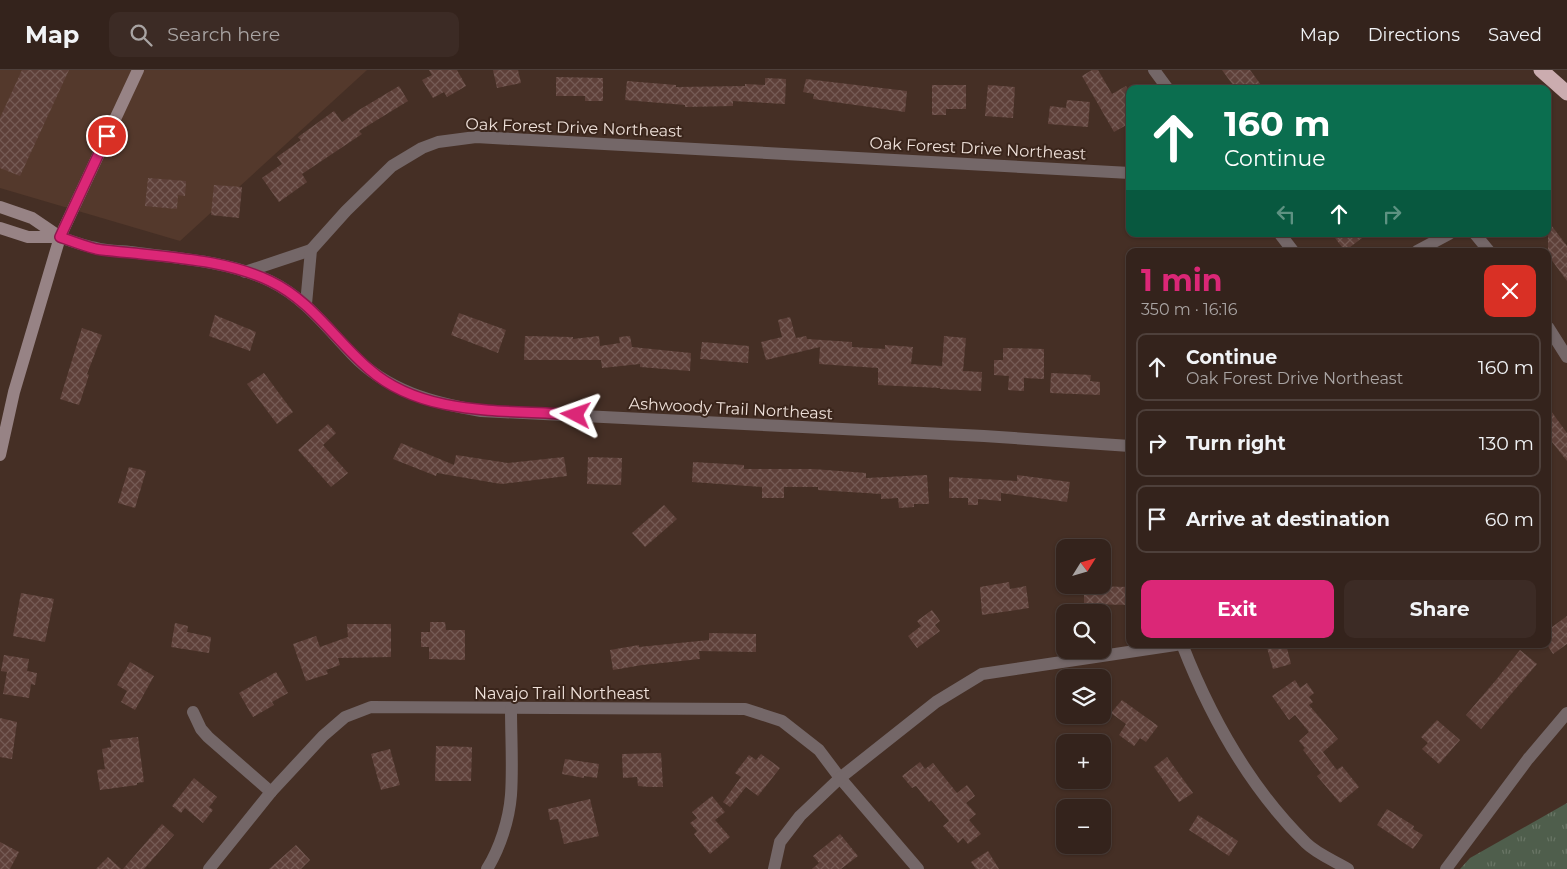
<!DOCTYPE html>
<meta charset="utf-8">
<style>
:root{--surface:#34231c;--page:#3c2b25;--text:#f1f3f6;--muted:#a9a4a3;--line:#4e403b;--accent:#db2777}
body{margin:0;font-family:Montserrat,sans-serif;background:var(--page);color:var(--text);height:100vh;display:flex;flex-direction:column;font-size:19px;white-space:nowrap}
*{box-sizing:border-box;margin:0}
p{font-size:16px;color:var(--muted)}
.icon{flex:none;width:28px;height:28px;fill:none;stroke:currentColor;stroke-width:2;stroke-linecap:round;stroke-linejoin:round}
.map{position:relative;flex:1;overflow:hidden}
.side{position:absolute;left:1126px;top:178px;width:425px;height:400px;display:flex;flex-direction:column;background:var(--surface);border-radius:10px;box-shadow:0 1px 4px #0004,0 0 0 1px var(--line)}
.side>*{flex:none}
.hud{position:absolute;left:1126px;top:15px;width:425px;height:152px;border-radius:10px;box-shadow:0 1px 4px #0004,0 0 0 1px var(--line);background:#0b6e4f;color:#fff;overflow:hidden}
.needle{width:32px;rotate:53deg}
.controls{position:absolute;left:1056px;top:469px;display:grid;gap:10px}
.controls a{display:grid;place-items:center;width:55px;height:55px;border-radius:10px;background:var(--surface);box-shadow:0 1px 4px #0004,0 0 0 1px var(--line);font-size:25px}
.pin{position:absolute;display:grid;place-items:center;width:42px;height:42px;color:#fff;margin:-21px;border:2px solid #fff;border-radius:50%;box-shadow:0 1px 5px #0007}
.me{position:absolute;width:55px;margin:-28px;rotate:274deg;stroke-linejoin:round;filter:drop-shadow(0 0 4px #0008)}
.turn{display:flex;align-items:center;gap:18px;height:105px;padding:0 15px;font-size:22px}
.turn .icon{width:65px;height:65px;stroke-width:2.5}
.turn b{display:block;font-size:35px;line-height:42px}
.lanes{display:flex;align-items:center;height:48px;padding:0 15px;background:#0003;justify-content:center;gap:25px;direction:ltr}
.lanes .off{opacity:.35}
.round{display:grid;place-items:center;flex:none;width:52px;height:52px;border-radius:10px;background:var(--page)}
.headline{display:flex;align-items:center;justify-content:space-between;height:85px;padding:0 15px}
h1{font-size:30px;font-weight:700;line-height:38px;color:var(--accent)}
.action{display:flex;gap:10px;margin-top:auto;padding:10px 15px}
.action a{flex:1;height:58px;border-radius:10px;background:var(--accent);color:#fff;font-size:20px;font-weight:700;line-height:58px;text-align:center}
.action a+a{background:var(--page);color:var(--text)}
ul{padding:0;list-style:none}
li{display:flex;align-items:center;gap:15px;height:68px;margin:0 10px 8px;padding:0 5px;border:2px solid var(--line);border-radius:10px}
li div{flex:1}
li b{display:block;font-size:19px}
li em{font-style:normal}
header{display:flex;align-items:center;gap:30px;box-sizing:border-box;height:70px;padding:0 25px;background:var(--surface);border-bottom:1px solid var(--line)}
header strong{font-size:24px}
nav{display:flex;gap:28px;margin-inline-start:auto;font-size:18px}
.search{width:350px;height:45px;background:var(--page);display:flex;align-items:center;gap:12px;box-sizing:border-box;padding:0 18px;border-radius:10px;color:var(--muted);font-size:19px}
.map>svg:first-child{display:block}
</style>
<header>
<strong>Map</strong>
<div class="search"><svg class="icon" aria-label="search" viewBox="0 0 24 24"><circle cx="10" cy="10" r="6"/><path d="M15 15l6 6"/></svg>Search here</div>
<nav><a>Map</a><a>Directions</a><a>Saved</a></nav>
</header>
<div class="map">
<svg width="1567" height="799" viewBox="0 0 1567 799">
<defs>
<pattern id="park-tufts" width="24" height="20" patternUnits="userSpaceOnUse" patternTransform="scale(1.25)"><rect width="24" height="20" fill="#4f5e4c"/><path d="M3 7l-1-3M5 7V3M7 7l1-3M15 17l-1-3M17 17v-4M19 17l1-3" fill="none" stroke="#697565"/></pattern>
<pattern id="building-cross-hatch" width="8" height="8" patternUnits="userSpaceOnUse" patternTransform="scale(1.25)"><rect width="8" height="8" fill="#5e4039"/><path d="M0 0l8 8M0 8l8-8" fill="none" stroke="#755b55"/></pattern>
</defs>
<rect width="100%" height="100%" fill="#452f25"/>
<polygon fill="#54392c" points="0,0 367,0 180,171 0,118"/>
<polygon fill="url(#park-tufts)" points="1567,733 1567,799 1460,799 1470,788"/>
<g fill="url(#building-cross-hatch)">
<polygon points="22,0 69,0 20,106 0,98 0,48"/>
<polygon points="429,0 457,0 466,16 447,27 444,22 433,28 422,10 432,5"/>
<polygon points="493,0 518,0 521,13 497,18"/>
<polygon points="1092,0 1098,0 1112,24 1126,16 1130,24 1130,53 1114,62 1082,6"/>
<polygon points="1222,0 1250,0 1264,19 1236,19"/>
<polygon points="556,7 603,8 603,31 585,31 585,26 556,26"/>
<polygon points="765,8 786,9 785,34 733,31 733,36 685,37 685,35 625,30 627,11 676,15 676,17 745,16 745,14 765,15"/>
<polygon points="806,9 907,21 905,42 813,29 814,24 803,22"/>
<polygon points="932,15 966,15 966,39 946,39 946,45 932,45"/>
<polygon points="988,15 1015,17 1013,48 985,46"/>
<polygon points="399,16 408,31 359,61 362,64 302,104 307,112 279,132 262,108 282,94 277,87 301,70 298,67 334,41 342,52 359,40"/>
<polygon points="1067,30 1090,32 1088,57 1048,54 1050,36 1066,38"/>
<polygon points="148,108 186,111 185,126 178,125 177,139 145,136"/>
<polygon points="214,115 242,117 239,148 211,145"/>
<polygon points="1548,151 1567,176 1567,211 1548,185"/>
<polygon points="1332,164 1367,164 1345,181"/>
<polygon points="459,243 506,260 498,283 451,265"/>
<polygon points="215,245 256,262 250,281 209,266"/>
<polygon points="790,247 796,268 806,266 807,269 852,272 852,277 885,279 885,275 913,277 911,294 942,296 944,266 966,268 963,301 982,302 981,321 940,319 940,318 878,315 878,298 819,294 820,277 766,290 761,272 782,267 778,250"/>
<polygon points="82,258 102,265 87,304 89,305 79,335 60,329"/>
<polygon points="525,266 573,267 573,269 599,266 600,276 620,273 619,267 630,266 632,277 691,283 690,301 640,297 640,294 602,298 601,290 524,290"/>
<polygon points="702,272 749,276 748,293 700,289"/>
<polygon points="1003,278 1044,279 1044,309 1024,308 1024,321 1008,320 1009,306 994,305 994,290 1003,290"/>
<polygon points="264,303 293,342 277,354 247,314"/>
<polygon points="1051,303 1091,305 1090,311 1100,312 1100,325 1050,323"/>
<polygon points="1548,337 1567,363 1567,391 1548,367"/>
<polygon points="328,354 336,363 323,375 348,403 331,417 298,380"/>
<polygon points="401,373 454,395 456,385 508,393 564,387 567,406 501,414 437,403 436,406 393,389"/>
<polygon points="588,387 622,388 621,415 587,414"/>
<polygon points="693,392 744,395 744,399 813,399 866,403 866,408 927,405 929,434 914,434 914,437 899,438 898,428 881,429 881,424 818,420 818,417 784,417 784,428 762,428 762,417 692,412"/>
<polygon points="129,397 146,401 135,438 118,433"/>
<polygon points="1017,405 1070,412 1067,432 1001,423 1001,431 978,429 978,435 968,435 968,428 949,428 949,407 1017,411"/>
<polygon points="664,435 677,449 645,477 632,463"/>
<polygon points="1009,512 1010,519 1026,516 1029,538 982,545 980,517"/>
<polygon points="1084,516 1130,517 1130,535 1084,534"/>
<polygon points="21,523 54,529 45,572 13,566"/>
<polygon points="932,540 940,551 935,555 940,561 917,578 908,566 921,556 917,551"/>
<polygon points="1567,546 1567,574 1553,584 1548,576 1548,560"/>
<polygon points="430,552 445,552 446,560 465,560 465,590 429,589 429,577 421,577 421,562 430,562"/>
<polygon points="175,553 188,556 187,562 211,567 209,583 171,577"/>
<polygon points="347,554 391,554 391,587 338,588 340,595 326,600 328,604 306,611 293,574 316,566 320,577 348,567"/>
<polygon points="709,563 756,564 756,582 699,581 700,589 642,595 613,600 610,580 639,575 639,577 709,570"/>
<polygon points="1266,574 1286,574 1291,594 1273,599"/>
<polygon points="1520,580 1537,594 1481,659 1466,645 1496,610"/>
<polygon points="4,585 29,589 27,601 37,603 35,615 31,614 29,628 3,624 7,602 1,601"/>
<polygon points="130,592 154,606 135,640 121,632 127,621 117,615"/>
<polygon points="276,602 288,623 272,632 274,635 253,647 239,623"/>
<polygon points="1295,610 1300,618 1307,613 1314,623 1309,627 1313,632 1309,635 1338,669 1323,682 1337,700 1342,696 1359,717 1340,733 1317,706 1321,703 1303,680 1305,678 1299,671 1309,662 1295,645 1289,650 1272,626"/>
<polygon points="1122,630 1158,656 1146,672 1140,668 1134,676 1119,665 1126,654 1111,643"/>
<polygon points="0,648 17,652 12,689 0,687"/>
<polygon points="1437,650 1460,670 1439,694 1422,679 1428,673 1421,667"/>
<polygon points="138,667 144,712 137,713 137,715 100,720 97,700 105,699 102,679 111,677 110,670"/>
<polygon points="436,676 472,677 471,711 435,711"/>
<polygon points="390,679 400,715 381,720 371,684"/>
<polygon points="661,683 663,717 649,717 638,716 637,707 623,708 622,684"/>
<polygon points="761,684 780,698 758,726 746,717 730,737 723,732 741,707 735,703 749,685 756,690"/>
<polygon points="1167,687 1193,723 1179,732 1154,697"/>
<polygon points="565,689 599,694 597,708 584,706 584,708 562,704"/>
<polygon points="920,692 925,699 933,693 957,723 967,715 975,726 966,733 976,744 969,750 981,764 968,774 963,768 958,773 943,756 949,751 931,730 929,732 916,716 912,718 902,706"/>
<polygon points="194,708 217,727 209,737 213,740 203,753 185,738 181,743 172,736"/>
<polygon points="712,726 725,742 715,750 730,767 710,784 694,764 697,761 690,753 697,748 692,742"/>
<polygon points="590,729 599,766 564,774 558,749 550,750 548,739"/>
<polygon points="1387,739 1414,756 1413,759 1423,765 1413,779 1377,755"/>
<polygon points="1198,745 1238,771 1229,786 1189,760"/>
<polygon points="162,754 174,765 144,799 123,799"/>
<polygon points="840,764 858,786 841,799 812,799 819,793 813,786"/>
<polygon points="0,772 19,782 10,799 0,799"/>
<polygon points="296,775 310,790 301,799 269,799"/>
<polygon points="988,781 999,799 976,799 971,792"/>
<polygon points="108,787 121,799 96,799"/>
</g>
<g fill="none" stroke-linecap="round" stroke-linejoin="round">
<g stroke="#746768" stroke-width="12">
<polyline points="1154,0 1168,19"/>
<polyline points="1280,164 1293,181"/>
<polyline points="1475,164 1489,181"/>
<path d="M60 167C71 171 84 176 96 178 107 181 119 181 130 182 176 188 228 191 270 211 305 228 326 257 352 284 387 321 433 333 481 341L984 366 1130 376"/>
<polyline points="1417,181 1449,164"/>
<polyline points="245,202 311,180"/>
<polyline points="306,234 311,180 346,141 392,96 422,78 438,72 476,67 1130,103"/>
<polyline points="1548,257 1567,287"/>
<path d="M1182 574C1210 646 1250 718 1306 773 1317 784 1335 791 1348 799"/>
<polyline points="193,642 201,659 208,667 271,722"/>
<polyline points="209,799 271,722 323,666 345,647 371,637 745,639 782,651 819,680 840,708 918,799"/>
<path d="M487 799C500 778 509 750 511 725 513 697 511 667 511 639"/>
<polyline points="774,799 780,772 800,746 840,708 936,632 982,604 1182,574"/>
<polyline points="1446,799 1528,689 1567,643"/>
</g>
<g stroke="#978385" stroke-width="12">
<polyline points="0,137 32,148 60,167"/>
<polyline points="0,158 28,167 60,167"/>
<polyline points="0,385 14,322 60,167 138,0"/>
</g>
<polyline stroke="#cbacaf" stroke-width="15" points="1541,0 1567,23"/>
</g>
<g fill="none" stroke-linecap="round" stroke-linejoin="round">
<defs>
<path id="route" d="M107 66 60 167C71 171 84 176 96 179 108 181 121 182 133 183 179 188 228 191 270 211 312 231 335 270 369 299 424 348 508 339 576 345"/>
</defs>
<use href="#route" stroke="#8e194d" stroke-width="12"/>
<use href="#route" stroke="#db2777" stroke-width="9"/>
</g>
<g text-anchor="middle" stroke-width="4" stroke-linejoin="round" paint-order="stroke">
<g font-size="16" fill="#efe1da" stroke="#3a251b">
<text transform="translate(574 57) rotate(2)" y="6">Oak Forest Drive Northeast</text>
<text transform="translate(978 78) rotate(3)" y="6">Oak Forest Drive Northeast</text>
<text transform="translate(731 338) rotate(3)" y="6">Ashwoody Trail Northeast</text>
<text x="562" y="629">Navajo Trail Northeast</text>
</g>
</g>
</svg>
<div class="controls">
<a><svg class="needle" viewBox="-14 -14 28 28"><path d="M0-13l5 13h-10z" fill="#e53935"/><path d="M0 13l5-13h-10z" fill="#a9a4a3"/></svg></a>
<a><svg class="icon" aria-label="search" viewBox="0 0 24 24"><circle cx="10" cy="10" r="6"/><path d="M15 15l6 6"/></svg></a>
<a><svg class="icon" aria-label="layers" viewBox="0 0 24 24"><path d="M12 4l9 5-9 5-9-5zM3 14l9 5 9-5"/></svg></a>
<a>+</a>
<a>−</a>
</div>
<div class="pin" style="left:107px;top:66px;background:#d93025"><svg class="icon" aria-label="arrive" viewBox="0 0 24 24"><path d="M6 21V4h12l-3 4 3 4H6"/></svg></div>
<svg class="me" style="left:576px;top:345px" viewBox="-20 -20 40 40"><path d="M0-17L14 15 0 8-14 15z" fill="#db2777" stroke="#fff" stroke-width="4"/></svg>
<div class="hud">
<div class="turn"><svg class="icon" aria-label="ahead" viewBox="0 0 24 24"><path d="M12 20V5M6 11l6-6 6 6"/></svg><div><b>160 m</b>Continue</div></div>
<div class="lanes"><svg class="icon off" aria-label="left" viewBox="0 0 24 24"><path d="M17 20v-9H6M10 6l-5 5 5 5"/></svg><svg class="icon" aria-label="ahead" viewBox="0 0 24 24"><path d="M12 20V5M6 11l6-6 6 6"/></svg><svg class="icon off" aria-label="right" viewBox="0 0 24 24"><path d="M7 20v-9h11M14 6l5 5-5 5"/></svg></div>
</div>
<section class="side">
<div class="headline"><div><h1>1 min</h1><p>350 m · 16:16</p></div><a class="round" style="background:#d93025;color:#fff"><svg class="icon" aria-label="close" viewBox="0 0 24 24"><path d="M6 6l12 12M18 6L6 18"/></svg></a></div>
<ul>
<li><svg class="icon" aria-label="ahead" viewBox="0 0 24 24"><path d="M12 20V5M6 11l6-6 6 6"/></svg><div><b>Continue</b><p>Oak Forest Drive Northeast</p></div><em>160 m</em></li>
<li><svg class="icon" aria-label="right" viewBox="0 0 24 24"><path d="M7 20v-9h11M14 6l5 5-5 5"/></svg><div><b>Turn right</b></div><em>130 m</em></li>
<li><svg class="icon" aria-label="arrive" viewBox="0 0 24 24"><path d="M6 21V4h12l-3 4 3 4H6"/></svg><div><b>Arrive at destination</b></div><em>60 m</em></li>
</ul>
<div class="action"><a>Exit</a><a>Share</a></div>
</section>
</div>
